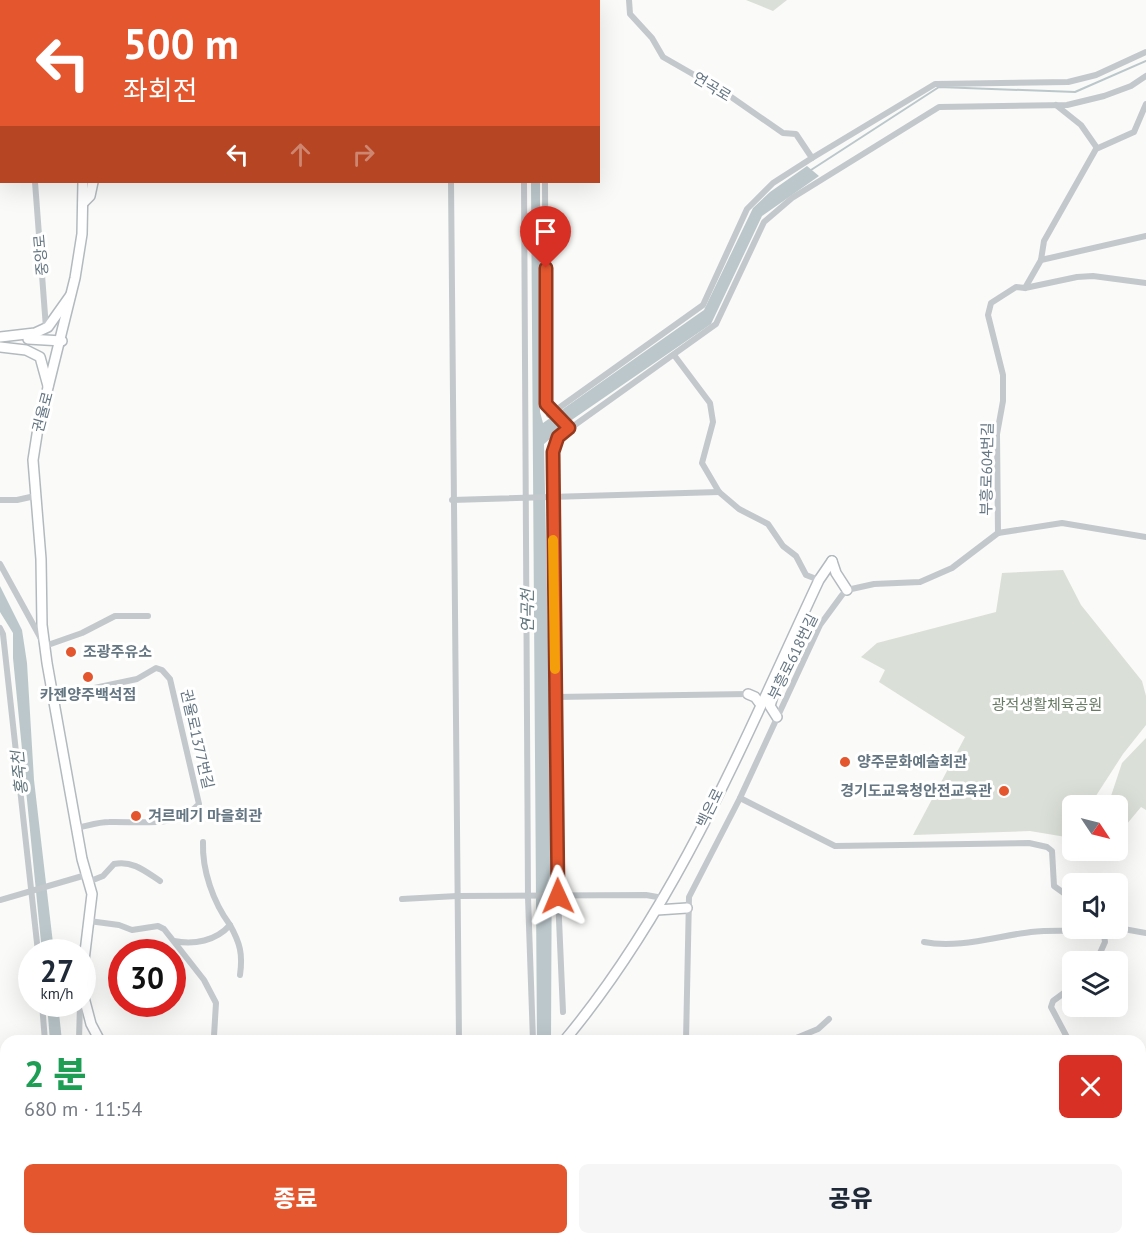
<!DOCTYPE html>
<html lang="ko">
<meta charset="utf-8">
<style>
:root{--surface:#fff;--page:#f6f6f7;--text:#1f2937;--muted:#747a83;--accent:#e4572e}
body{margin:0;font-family:"PT Sans","Noto Sans KR",sans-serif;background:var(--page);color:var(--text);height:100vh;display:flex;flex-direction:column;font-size:22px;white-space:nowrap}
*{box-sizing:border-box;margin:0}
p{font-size:20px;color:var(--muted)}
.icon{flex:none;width:33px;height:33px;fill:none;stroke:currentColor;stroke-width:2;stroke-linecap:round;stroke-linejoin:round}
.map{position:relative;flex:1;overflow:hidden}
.panel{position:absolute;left:0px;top:1035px;width:1146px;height:210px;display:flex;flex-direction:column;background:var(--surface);border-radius:18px 18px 0 0;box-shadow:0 6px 24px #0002}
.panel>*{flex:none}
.hud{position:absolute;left:0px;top:0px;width:600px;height:183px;box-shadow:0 6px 24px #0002;background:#e4572e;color:#fff;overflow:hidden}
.needle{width:39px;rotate:125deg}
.tools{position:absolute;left:1062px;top:795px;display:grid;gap:12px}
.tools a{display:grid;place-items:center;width:66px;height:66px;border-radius:9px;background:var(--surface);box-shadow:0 6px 24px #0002;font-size:30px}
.speed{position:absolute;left:18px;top:939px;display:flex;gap:12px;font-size:30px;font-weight:700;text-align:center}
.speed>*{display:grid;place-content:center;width:78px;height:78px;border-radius:50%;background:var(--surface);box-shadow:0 6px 24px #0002;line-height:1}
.speed small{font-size:15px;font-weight:400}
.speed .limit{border:9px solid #d22;background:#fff;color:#111}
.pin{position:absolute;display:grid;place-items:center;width:51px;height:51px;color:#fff;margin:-62px -26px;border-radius:50% 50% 50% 0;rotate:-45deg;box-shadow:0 0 6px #0007}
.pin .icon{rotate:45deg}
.me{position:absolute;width:66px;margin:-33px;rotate:359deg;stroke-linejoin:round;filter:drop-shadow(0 0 4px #0008)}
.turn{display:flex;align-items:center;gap:21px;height:126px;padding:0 24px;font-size:27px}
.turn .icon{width:78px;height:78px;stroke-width:2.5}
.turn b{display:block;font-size:42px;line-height:51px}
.lanes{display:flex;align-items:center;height:57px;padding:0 24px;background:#0003;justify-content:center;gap:30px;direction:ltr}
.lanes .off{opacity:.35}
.round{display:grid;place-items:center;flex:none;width:63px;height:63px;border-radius:9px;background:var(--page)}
.headline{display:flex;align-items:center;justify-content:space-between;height:102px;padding:0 24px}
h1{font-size:36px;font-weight:800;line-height:45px;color:#1e9e55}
.button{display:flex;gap:12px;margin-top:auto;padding:12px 24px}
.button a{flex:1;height:69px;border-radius:9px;background:var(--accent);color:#fff;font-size:24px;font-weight:800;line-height:69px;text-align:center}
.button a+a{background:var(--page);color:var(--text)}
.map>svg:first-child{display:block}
</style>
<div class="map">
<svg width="1146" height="1245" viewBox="0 0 1146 1245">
<rect width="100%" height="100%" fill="#fafaf8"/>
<g fill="#dadfd7">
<polygon points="746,0 787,0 773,11"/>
<polygon points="1063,570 1081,605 1142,681 1146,696 1146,725 1123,754 1090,805 1072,806 1072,831 1066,837 1030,831 913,835 965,737 879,682 885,670 861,657 877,643 996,612 1002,573"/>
<polygon points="1146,738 1146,810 1141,807 1121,831 1118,826 1118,806 1108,805 1122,763"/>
<polygon points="1140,1105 1146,1106 1146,1210 1140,1223"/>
<polygon points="849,1239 900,1239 898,1245 844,1245"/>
</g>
<g fill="#bbc7cb">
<polygon points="807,166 819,176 762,216 711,324 573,419 544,444 552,829 551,1041 537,1041 531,182 540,182 540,412 543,423 704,310 753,208 770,192"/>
<polygon points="0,586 22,630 27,663 34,780 54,952 42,952 13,658 13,633 0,612"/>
<polygon points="47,1004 58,1004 62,1041 50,1041"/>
</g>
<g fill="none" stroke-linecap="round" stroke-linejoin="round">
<polyline stroke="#bbc7cb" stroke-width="2" points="811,170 939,87 1075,92 1146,61"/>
<defs>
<g id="secondary">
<polyline points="91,2 91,0"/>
<polyline points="462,2 464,0"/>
<polyline points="83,203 90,196 93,182"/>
<polyline points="0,337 35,333 48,327 70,296"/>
<polyline points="28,339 62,341"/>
<polyline points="0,347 26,350 40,357 48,386"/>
<polyline points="832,561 836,573 847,590"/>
<polyline points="748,694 755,697 761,705"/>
<polyline points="777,717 770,706 779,676"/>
<polyline points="657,910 687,908"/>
<polyline points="82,977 92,894 82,859 47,663 42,625 41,559 33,460 38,428 75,278 82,234 83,182"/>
<polyline points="82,990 91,1024 100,1041"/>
<path d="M564 1041C677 906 745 738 819 580L832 561"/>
<polyline points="939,1239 947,1245"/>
<polyline points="405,1245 409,1239"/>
</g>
</defs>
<use href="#secondary" stroke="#b3babf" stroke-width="12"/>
<g stroke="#c3c8cc" stroke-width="6">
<polyline points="24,0 24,2"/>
<polyline points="522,0 522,2"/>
<polyline points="546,0 546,2"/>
<polyline points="629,0 630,14 652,38 663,57 724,92 783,133 796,134 812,158"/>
<polyline points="1056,105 1081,125 1097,148"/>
<polyline points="35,182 46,328"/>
<polyline points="451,182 459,1041"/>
<polyline points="524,182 528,897 533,1041"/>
<polyline points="545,182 546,404 569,428"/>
<polyline points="1041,260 1146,236"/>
<polyline points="1025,288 1041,260 1044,241 1096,149 1134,132 1146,104"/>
<polyline points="674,355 710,403 713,422 702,463 719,492 739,509 768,524 783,546 796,556 806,575 819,580"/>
<polyline points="549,415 703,305 747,209 773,183 812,158 935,84 1068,82 1096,75 1146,52"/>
<polyline points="0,500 17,500 35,496"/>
<polyline points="452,500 719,492"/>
<polyline points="998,533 997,434 1003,401 1003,375 988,315 991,303 1016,287 1025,288 1077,277 1093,276 1146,283"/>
<polyline points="0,564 45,646 82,633 115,616 148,616"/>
<polyline points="0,628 3,634 38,952"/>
<path d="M52 697 137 679 156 668 162 670 170 679 199 804C178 829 138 821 109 822 98 822 87 826 76 828"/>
<polyline points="556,697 748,694"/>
<polyline points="740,798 835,846 1029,843 1047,847 1052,851 1054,886 1072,899"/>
<path d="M88 882 103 876 114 864C132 860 145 871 160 881"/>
<polyline points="402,899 457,896 646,895 663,898"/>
<polyline points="0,900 86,875"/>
<polyline points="89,921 119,925 132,930 158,926 164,929 204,980 216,1003 214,1036"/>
<path d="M230 925C240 943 243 954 240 975"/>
<polyline points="1118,928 1146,933"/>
<path d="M174 941C194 945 216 941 230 925 213 902 202 870 203 842"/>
<path d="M924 942C958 949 997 936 1031 932 1056 929 1077 933 1105 928"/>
<polyline points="1096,962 1105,942 1103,928"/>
<polyline points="42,1004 45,1041"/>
<polyline points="563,1012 558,896 552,495 553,452 558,437 716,324 764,222 792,198 939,107 1067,105 1104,96 1131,86 1146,76"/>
<polyline points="79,1040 80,1004"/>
<polyline points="686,1041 689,897 740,798 820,625 842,595 847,590 874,584 920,582 952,568 998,533 1062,523 1146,537"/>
<polyline points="789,1041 818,1029 829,1019"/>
<polyline points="1069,1041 1051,1007 1053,1001 1072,987"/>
<polyline points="1140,1080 1146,1083"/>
<polyline points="65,1239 65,1245"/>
<polyline points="97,1239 98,1245"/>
<polyline points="289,1239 290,1245"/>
<polyline points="534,1239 534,1245"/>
<polyline points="561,1239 561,1245"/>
<polyline points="765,1245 766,1239"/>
</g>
<use href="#secondary" stroke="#fff" stroke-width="9"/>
</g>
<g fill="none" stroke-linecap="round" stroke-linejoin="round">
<defs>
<polyline id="route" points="546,268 546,404 569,428 558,437 553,452 558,896"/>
</defs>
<use href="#route" stroke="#94391e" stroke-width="15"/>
<use href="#route" stroke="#e4572e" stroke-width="10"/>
<polyline stroke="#f59e0b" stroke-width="10" points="553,540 555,669"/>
</g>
<g fill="#e4572e" stroke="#fff" stroke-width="2">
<circle cx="71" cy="652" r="6"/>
<circle cx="88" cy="677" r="6"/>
<circle cx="845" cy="762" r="6"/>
<circle cx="1004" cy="791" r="6"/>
<circle cx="136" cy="816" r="6"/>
</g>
<g text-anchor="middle" stroke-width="6" stroke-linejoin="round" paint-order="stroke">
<g font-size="15" fill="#657683" stroke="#fff">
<text transform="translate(712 87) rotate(31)" y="5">연곡로</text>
<text transform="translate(41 255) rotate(-95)" y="5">중앙로</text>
<text transform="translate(43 412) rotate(-75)" y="5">권율로</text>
<text transform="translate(987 469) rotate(-89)" y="5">부흥로604번길</text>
<text transform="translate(793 657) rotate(-64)" y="5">부흥로618번길</text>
<text transform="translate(197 739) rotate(77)" y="5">권율로1377번길</text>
<text transform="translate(710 808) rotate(-64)" y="5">백은로</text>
</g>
<g font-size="15" font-weight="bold" fill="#657683" stroke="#fff" text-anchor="start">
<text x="83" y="657">조광주유소</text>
<text x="88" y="700" text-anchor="middle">카젠양주백석점</text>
<text x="857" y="767">양주문화예술회관</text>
<text x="992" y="796" text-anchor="end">경기도교육청안전교육관</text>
<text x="148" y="821">겨르메기 마을회관</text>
</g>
<g font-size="15" fill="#687a64" stroke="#fff">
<text x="1047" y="710">광적생활체육공원</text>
</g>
<g font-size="16" font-style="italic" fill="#60757c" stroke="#fff">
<text transform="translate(527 611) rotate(-90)" y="6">연곡천</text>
<text transform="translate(19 773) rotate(-96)" y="6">홍죽천</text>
</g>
</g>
</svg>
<div class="tools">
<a><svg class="needle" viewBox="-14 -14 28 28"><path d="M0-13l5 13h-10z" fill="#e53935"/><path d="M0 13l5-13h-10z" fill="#747a83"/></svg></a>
<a><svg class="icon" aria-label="sound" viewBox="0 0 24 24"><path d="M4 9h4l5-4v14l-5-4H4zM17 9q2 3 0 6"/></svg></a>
<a><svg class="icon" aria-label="layers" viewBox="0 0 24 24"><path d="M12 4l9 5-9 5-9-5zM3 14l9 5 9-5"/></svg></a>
</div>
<div class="speed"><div>27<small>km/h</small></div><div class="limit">30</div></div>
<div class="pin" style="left:546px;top:268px;background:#d93025"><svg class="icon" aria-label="arrive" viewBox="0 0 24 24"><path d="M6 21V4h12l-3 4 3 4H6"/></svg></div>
<svg class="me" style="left:558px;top:896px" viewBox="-20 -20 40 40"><path d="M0-17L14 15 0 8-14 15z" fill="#e4572e" stroke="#fff" stroke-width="4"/></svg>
<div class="hud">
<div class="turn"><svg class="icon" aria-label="left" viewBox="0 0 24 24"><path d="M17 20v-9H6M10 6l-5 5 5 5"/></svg><div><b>500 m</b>좌회전</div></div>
<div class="lanes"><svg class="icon" aria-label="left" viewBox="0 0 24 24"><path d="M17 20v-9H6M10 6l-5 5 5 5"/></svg><svg class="icon off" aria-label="ahead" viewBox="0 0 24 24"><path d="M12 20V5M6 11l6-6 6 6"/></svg><svg class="icon off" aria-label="right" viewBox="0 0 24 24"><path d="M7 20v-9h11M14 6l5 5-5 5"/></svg></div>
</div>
<section class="panel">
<div class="headline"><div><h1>2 분</h1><p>680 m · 11:54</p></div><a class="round" style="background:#d93025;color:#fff"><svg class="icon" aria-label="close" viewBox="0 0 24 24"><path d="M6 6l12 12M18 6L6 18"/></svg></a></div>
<div class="button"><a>종료</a><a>공유</a></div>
</section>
</div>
